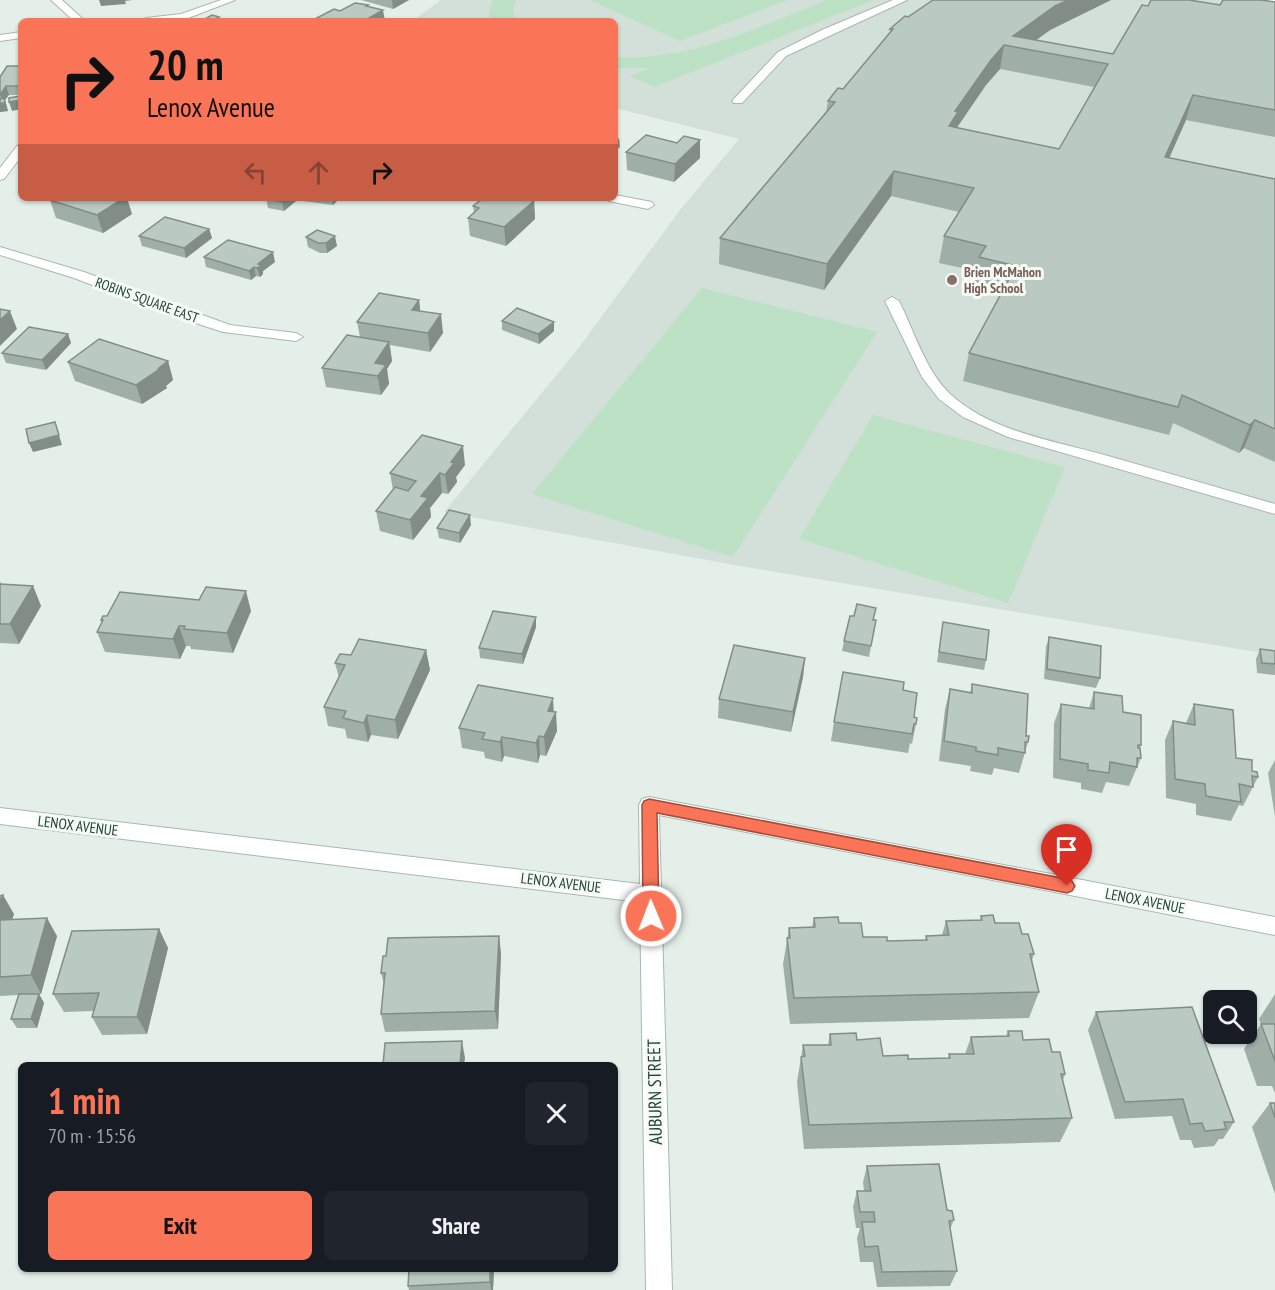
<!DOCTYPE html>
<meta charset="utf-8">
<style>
:root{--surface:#171b24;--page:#20242c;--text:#f1f3f6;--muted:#9ea1a6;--accent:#fa7558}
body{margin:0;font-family:"PT Sans Narrow",sans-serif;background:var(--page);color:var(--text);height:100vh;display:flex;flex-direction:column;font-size:22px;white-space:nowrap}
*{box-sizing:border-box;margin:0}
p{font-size:20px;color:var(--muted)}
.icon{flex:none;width:33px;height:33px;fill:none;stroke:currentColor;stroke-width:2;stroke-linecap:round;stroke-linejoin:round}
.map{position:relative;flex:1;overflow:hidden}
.side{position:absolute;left:18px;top:1062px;width:600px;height:210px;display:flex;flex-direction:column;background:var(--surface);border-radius:9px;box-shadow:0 2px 4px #0004}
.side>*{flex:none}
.hud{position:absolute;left:18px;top:18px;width:600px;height:183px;border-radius:9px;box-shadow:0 2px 4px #0004;background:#fa7558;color:#111;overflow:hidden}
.controls{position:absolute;left:1203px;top:990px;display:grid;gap:12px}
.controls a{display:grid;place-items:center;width:54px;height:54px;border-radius:9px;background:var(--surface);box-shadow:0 2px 4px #0004;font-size:30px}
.pin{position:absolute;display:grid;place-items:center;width:51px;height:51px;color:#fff;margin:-62px -26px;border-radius:50% 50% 50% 0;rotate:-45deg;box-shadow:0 0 6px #0007}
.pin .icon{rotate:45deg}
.me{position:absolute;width:66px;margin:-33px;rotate:359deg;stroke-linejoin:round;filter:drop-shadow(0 0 4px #0008)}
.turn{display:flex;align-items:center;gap:21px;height:126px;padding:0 30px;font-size:27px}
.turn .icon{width:78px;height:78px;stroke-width:2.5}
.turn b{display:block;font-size:42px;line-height:51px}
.lanes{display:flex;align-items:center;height:57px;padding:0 30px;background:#0003;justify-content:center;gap:30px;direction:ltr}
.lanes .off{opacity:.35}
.round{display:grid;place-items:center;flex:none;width:63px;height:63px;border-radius:9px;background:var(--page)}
.headline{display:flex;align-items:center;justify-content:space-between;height:102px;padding:0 30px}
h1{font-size:36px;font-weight:600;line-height:45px;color:var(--accent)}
.button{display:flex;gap:12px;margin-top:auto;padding:12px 30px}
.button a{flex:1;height:69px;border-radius:9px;background:var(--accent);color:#111;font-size:24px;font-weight:600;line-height:69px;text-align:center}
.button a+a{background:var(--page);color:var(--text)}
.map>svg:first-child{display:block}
</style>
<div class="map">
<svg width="1275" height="1290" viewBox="0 0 1275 1290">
<rect width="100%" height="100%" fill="#e5efea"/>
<polygon fill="#d3dfd9" points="441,0 1275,0 1275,655 740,566 444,512 577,350 680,210 739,139 615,108 615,21 412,21"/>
<g fill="#bde1c4">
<polygon points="492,0 516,0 513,12 516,21 491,21 489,13"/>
<polygon points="590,0 788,0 680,41"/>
<path d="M827 0H874L654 87 630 76 650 68H615V57C691 61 758 27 827 0Z"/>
<polygon points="702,288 877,332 733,557 532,494"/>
<polygon points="873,415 1065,467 1008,603 799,539"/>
</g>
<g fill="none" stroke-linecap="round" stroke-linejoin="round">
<defs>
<g id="service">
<polygon points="893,0 907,0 786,56 742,103 734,103 732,101 778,52 822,30"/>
<polygon points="1259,0 1275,0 1275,6 1260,2"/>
<path d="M892 297 899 301C914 331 925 369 949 393 990 432 1056 441 1108 456 1164 472 1219 488 1275 504V514L1008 437 963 417 939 399 922 377 885 301Z"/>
</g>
<g id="minor">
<polygon points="51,0 62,0 85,21 74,21"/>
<polygon points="221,0 235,0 183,20 141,21 146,18 181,14"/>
<polygon points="21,32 21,38 0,41 0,35"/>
<polygon points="21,145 21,157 4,179 0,180 0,168 17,146"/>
<polygon points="615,195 652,202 654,205 648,209 609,201 607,198 615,198"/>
<polygon points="0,247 84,272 230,325 296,333 303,337 296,341 223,332 168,314 74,278 0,255"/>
<polygon points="649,797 1275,917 1275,935 659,815 672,1290 646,1290 640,902 0,824 0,808 640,884 639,805 642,799"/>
</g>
</defs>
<use href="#service" stroke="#a7b8b1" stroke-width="2"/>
<use href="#minor" stroke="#a7b8b1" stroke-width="2"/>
<use href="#service" fill="#fff" fill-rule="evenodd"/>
<use href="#minor" fill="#fff" fill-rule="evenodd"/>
</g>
<g fill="#a0aea8" fill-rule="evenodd">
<polygon points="361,0 409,0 393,9"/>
<path d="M933 0H1111L1050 30 1036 40 1113 54 1148 6 1220 5 1275 2V137L1186 120 1169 158 1275 179V462L1244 448 1239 453 1173 423 1169 435 963 381 969 353 1002 291 974 284 976 271 939 263 944 236 959 212 891 196 824 290 719 264 720 238 826 112 828 101 843 89 890 33V29ZM1000 69 1094 87 1059 149 956 128 986 85Z"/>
<polygon points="21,66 21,95 9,95 5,100 8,111 0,112 0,77"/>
<polygon points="700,140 700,158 674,182 627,170 626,152 677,143"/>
<polygon points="266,198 340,198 333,205 295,200 296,201 284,211 268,208"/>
<polygon points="50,200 132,214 103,233 56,218"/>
<polygon points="489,200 534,201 535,219 506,246 470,236 468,218 474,213 473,206"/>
<polygon points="209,229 212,238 186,258 142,246 139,236"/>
<polygon points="306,237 337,246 327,253 320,253 308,247"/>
<polygon points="204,257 275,262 263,271 263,274 260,277 256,276 251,280 206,267"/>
<polygon points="419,300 420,311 443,333 430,352 390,345 392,361 387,369 389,384 381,395 326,387 322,368 360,337 357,322"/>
<polygon points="502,321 554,331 539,344 502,330"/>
<polygon points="68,334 71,343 46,370 6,363 2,353"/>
<polygon points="168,361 173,380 166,386 167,388 142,404 75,381 68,362"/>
<polygon points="465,465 456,477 457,482 448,494 442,493 430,508 431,517 413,540 380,531 376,511 393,490 390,473"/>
<polygon points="471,525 460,543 439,538 437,528"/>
<polygon points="0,581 1,584 33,586 41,606 19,644 0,643"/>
<polygon points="251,611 233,653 191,649 190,646 186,646 180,659 105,652 97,632 102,623 101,620 107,616"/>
<polygon points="874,620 876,620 869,657 842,651 844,641"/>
<polygon points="943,622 986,660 984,670 937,662"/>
<polygon points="536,627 523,664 480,658 479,648"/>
<polygon points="1049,637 1100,678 1096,688 1044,679 1046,647"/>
<polygon points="1260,649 1275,651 1275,675 1257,673 1256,659"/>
<polygon points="426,650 430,670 398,739 371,735 368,742 347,738 345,729 328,726 324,707 339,678 335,663 351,655"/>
<polygon points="805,658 803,677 791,732 718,718 719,699"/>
<polygon points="972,684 1026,736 1028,742 1019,773 994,768 992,775 970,771 971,766 939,761 945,709 950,689 970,693"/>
<polygon points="903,690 916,724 912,744 910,743 908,753 831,741 834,722"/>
<polygon points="1094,692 1123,712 1141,745 1140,748 1141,758 1129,786 1106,782 1102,793 1081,789 1081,783 1053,778 1054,723 1061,704 1089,708"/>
<polygon points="1194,704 1236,758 1252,771 1258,777 1243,806 1239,805 1231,821 1196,815 1196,804 1166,798 1165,740 1173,721 1186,723"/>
<polygon points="554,711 557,731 546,756 540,755 538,763 504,756 502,762 485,758 484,752 462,748 459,728"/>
<polygon points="1275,760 1275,817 1268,773"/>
<polygon points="0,896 14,914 12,919 57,936 41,994 39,994 44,1003 37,1028 17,1028 11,1019 19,995 0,996"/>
<polygon points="981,916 995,923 1022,934 1034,954 1032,960 1039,992 1029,1018 790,1024 783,964 789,928 812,927 814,918 839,923 863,937 887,941 925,940 926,936 942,935 946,921 980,920"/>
<polygon points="159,929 168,948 147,1034 102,1035 92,1017 94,1011 64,1012 53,994"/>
<polygon points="499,936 501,954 498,1029 385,1032 381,1014 384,984 381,973 386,956"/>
<polygon points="1275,994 1275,1093 1272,1086 1257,1086 1244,1049 1261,1024 1259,1019"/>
<polygon points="1096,1012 1234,1122 1223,1139 1219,1139 1214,1146 1194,1148 1191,1140 1180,1140 1172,1116 1115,1119 1088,1030"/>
<polygon points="1008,1031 1023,1040 1052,1052 1065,1074 1063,1080 1072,1118 1060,1142 804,1149 797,1082 803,1045 828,1045 830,1034 857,1040 883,1056 908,1059 948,1059 949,1054 965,1054 971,1037 1006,1036"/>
<polygon points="1270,1103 1275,1103 1275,1194 1252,1127"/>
<polygon points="867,1166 947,1210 954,1220 950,1229 957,1271 950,1286 877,1287 873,1262 860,1262 857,1238 860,1228 856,1228 853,1207 857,1191 864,1191 863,1182"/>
<polygon points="494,1269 493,1290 409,1290 408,1286"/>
</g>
<g fill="#828d88">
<polygon points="99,0 132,0 125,1 126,4 101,6"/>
<polygon points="392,0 409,0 393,9"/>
<polygon points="1068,0 1111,0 1050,30 1024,49 1013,36 1055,6"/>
<polygon points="368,5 370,17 383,10 385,21 364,21 366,6"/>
<polygon points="219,17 220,21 212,21"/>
<polygon points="1004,45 1000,69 986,85 956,129 949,126 955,111 991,60"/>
<polygon points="6,86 9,95 5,100 8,111 0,112 0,103 3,103 0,95"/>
<polygon points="1193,95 1186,120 1158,183 1165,157"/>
<polygon points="21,100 21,109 12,111 9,102"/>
<polygon points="619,138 620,147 615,151 615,141"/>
<polygon points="700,140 700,158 674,182 675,164"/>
<polygon points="894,171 891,196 824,290 827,264"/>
<polygon points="124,198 127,198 132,214 103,233 97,215"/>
<polygon points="287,198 295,198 296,201 284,211 282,202"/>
<polygon points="332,198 340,198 333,205"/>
<polygon points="534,201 535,219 506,246 504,227"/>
<polygon points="209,229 212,238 186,258 184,248"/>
<polygon points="335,236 337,246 327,253 326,243"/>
<polygon points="273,252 275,262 263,271 263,274 260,277 257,268 258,264"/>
<polygon points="254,267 256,276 251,280 249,271"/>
<polygon points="419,300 421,318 412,310"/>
<polygon points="10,311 17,329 0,346 0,320"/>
<polygon points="441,314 443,333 430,352 428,333"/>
<polygon points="554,322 554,331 539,344 538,334"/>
<polygon points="68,334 71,343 46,370 42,360"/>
<polygon points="389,342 392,361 387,369 389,384 381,395 375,363"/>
<polygon points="168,361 173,380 166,386 167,388 142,404 136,385"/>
<polygon points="1255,420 1244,448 1239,453 1250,425"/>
<polygon points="55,422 62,445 33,452 29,443"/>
<polygon points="463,446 465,465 456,477 457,482 448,494 445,475 451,462"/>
<polygon points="440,473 442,493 430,508 431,517 413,540 410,520 421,496"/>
<polygon points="470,515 471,525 460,543 459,533"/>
<polygon points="33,586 41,606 19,644 10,624"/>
<polygon points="246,591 251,611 233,653 227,633"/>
<polygon points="536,617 536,627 523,664 522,654"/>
<polygon points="179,626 186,646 180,659 173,639"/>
<polygon points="426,650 430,670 398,739 395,720"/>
<polygon points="805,658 803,677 791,732 793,712"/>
<polygon points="553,698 554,715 556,712 557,731 546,756 544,737 548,711"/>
<polygon points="367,715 371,735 368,742 364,723"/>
<polygon points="539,736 540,755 538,763 536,743"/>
<polygon points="502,737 504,756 502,762 500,742"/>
<polygon points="3,895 14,914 6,939 0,929 0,904"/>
<polygon points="47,918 57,936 41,994 31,975"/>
<polygon points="159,929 168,948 147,1034 137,1017"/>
<polygon points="499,936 501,954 498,1029 495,1011"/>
<polygon points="39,994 44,1003 37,1028 31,1019"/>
<polygon points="462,1041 465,1058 464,1065 460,1065"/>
<polygon points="490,1269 494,1269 493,1290 491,1290 490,1282"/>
</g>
<g fill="#bacac3" stroke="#828d88" stroke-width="1.5" fill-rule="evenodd">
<path d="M933 0H1068L1055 6 1013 36 1113 54 1142 5 1148 6 1151 0H1189L1220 5 1223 0H1261L1275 2V110L1193 95 1165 157 1275 179V429L1255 420 1250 425 1182 395 1178 407 969 353 1016 266 979 257 986 246 944 236 974 188 894 171 827 264 720 238 835 102 828 101 838 88 843 89 893 29H890L905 16 908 17ZM1004 45 1108 64 1059 149 949 126 958 112 955 111 991 60Z"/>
<polygon points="355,3 368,5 366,6 383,10 364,21 311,21 334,9 340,11"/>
<polygon points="212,15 219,17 212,21 203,20"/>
<polygon points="7,66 21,66 21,86 6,86 0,95 0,77"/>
<polygon points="21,96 21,100 9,102 9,98"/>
<polygon points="4,98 5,103 0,103 0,99"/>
<polygon points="646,135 677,143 684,136 700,140 675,164 626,152"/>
<polygon points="54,198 124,198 97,215 50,200"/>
<polygon points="266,198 287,198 282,202 266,199"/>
<polygon points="483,198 489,200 491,198 522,198 534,201 504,227 468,218 479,208 473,206"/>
<polygon points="165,217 209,229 184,248 139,236"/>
<polygon points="317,230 335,236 326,243 318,243 306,237"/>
<polygon points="228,240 273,252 258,264 261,265 257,268 254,267 249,271 204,257"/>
<polygon points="379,293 419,300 412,310 441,314 428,333 357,322"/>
<polygon points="517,308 554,322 538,334 502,321"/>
<polygon points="0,309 10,311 0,320"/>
<polygon points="29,327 68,334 42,360 2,353"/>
<polygon points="347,335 389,342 375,363 386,365 378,376 322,368"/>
<polygon points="99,339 168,361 159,368 161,368 136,385 68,362"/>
<polygon points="55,422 59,435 29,443 26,429"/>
<polygon points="422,435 463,446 451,462 454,463 445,475 440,473 421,496 428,498 410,520 376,511 395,487 408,491 416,481 390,473"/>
<polygon points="449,510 470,515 459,533 437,528"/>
<polygon points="0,584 33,586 10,624 0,624"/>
<polygon points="206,587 246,591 227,633 184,629 185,626 179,626 173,639 97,632 103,620 101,620 103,616 107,616 120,592 199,600"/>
<polygon points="857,604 876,608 873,620 876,620 871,646 844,641 850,616 854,616"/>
<polygon points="493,611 536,617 522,654 479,648"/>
<polygon points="943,622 989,630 986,660 939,652"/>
<polygon points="1049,637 1101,646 1100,678 1047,669"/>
<polygon points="359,639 426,650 395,720 367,715 364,723 343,718 346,711 324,707 345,665 335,663 340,654 351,655"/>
<polygon points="734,645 805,658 793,712 719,699"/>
<polygon points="1260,649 1275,651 1275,664 1262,663"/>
<polygon points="843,672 904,682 903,690 917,693 914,717 917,718 916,724 914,724 912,734 834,722"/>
<polygon points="972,684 1028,694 1026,736 1029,736 1028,742 1025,742 1025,753 998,748 998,755 976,751 976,747 944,741 950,689 972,693"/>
<polygon points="478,685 553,698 548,711 556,712 544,737 539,736 536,743 502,737 500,742 482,739 485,733 459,728"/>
<polygon points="1094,692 1122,696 1123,712 1141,715 1141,745 1138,745 1138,748 1140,748 1141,758 1137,758 1137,767 1110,762 1109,773 1088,770 1088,764 1060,759 1061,704 1094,709"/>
<polygon points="1194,704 1233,710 1236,758 1252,760 1252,771 1257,772 1258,777 1252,776 1253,787 1239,784 1241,802 1206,796 1205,784 1175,779 1173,721 1195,725"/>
<polygon points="3,895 0,904 0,896"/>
<polygon points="993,915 995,923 1019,923 1022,934 1028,934 1034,954 1030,954 1039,992 794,998 787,938 790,938 789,928 815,927 814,918 838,917 839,923 861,923 863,937 887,937 887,941 927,940 926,936 949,935 946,921 982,920 981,916"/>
<polygon points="47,918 31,975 0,977 0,920"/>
<polygon points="159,929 137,1017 92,1017 99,993 53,994 72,931"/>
<polygon points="499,936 495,1011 381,1014 385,973 381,973 383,956 386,956 388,938"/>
<polygon points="19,994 39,994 31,1019 11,1019"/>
<polygon points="1192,1007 1234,1122 1224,1122 1226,1129 1205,1131 1202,1123 1190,1124 1183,1099 1125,1102 1096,1012"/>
<polygon points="1261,1024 1275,1024 1275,1061"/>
<polygon points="1008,1031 1022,1031 1023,1040 1049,1039 1052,1052 1060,1052 1065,1074 1061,1074 1072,1118 809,1125 801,1057 805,1056 803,1045 831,1045 830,1034 856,1033 857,1040 880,1038 883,1056 908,1055 908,1059 950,1058 949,1054 974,1054 971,1037 1009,1036"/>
<polygon points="462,1041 460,1065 383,1065 385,1043"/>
<polygon points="1270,1103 1275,1103 1275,1118"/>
<polygon points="939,1164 947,1210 952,1211 954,1220 949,1221 957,1271 882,1272 878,1246 865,1247 862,1222 875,1222 874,1212 860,1212 857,1191 871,1191 867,1166"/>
<polygon points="409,1269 490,1269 490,1282 408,1286"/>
</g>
<polygon fill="#fa7558" stroke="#a24c39" stroke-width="1.5" points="649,799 1067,879 1072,881 1075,886 1072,891 1067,893 657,813 659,916 657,921 651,923 645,921 643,916 642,805 644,801"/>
<circle fill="#8d6e63" stroke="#f6fbf8" stroke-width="2" cx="952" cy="280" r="6"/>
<g text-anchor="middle" stroke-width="6" stroke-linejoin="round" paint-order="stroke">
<g font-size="14" font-weight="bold" fill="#785e54" stroke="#f6fbf8" text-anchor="start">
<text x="964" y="277">Brien McMahon<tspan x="964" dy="16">High School</tspan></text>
</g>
<g font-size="14" fill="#224338" stroke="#f6fbf8">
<text transform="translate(147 300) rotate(20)" y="5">ROBINS SQUARE EAST</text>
</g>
<g font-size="15" fill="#224338" stroke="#f6fbf8">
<text transform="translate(78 826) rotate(7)" y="5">LENOX AVENUE</text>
<text transform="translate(561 883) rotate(7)" y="5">LENOX AVENUE</text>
<text transform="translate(1145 901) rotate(11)" y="5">LENOX AVENUE</text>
</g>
<g font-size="18" fill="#224338" stroke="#f6fbf8">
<text transform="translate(655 1092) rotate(-91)" y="6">AUBURN STREET</text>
</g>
</g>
</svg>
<div class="controls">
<a><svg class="icon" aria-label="search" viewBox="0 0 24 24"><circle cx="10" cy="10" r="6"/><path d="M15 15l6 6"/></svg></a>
</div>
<div class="pin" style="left:1067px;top:886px;background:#d93025"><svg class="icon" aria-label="arrive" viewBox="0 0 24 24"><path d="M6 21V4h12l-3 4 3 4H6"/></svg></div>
<svg class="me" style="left:651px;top:916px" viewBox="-20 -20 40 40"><circle r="17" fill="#fa7558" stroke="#fff" stroke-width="3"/><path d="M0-11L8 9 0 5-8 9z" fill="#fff"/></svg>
<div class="hud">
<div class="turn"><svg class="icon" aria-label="right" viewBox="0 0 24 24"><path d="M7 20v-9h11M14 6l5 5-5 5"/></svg><div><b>20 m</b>Lenox Avenue</div></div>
<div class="lanes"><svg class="icon off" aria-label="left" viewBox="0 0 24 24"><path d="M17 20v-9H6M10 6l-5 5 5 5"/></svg><svg class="icon off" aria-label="ahead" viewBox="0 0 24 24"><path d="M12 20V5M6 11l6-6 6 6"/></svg><svg class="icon" aria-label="right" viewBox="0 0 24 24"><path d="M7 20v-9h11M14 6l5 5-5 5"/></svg></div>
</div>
<section class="side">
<div class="headline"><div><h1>1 min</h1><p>70 m · 15:56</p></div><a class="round"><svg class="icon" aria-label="close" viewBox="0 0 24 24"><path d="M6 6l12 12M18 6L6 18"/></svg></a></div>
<div class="button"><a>Exit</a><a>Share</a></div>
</section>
</div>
